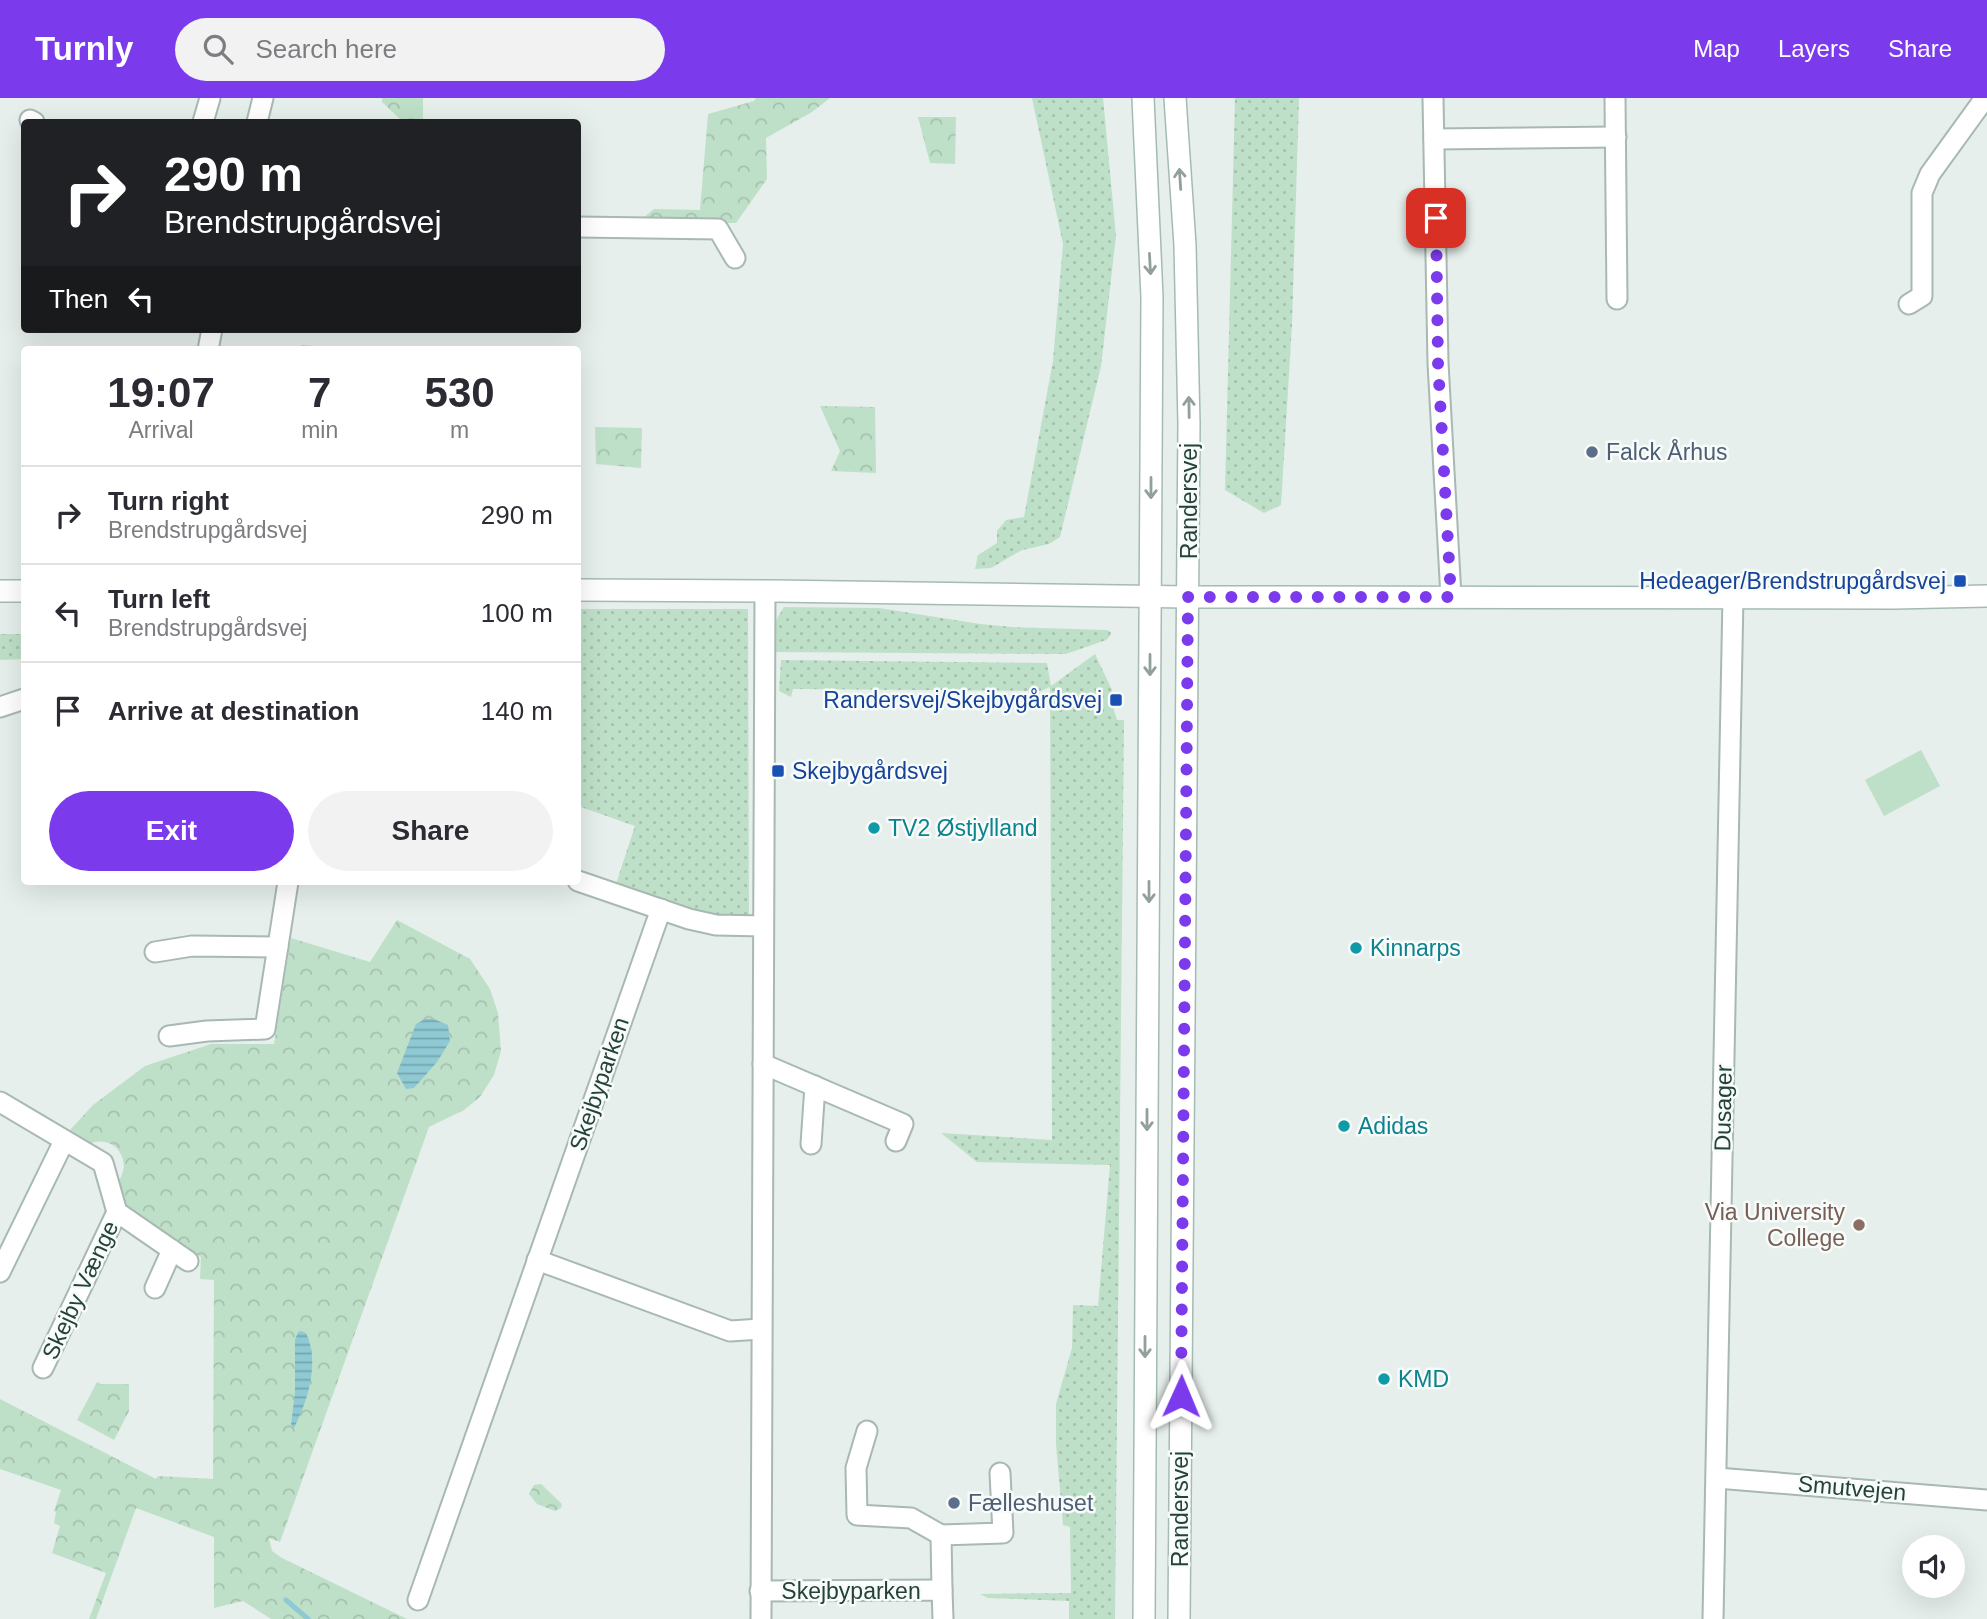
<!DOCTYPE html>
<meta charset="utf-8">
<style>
:root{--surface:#fff;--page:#f2f2f3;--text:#2b2b33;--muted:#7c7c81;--line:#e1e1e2;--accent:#7c3aed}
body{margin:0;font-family:Helvetica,sans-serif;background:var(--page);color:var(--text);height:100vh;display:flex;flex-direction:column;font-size:26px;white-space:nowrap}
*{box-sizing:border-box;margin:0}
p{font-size:23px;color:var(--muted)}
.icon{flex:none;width:38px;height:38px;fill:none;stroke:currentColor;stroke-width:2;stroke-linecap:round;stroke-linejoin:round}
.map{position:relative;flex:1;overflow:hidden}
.details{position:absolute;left:21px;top:248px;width:560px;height:539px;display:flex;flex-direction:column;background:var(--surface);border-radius:7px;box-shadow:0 7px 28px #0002}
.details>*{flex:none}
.top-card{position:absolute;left:21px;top:21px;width:560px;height:214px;border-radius:7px;box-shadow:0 7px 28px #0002;background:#202124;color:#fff;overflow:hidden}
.fabs{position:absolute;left:1902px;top:1437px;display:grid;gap:14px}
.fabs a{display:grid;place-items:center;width:63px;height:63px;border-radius:50%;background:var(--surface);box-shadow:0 7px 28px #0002;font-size:35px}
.pin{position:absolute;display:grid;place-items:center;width:60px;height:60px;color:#fff;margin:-30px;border-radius:14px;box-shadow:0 4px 10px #0006}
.me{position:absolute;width:77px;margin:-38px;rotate:1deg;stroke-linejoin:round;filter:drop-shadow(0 0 5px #0008)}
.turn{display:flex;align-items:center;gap:24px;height:147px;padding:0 28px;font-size:32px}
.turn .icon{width:91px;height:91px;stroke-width:2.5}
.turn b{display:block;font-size:49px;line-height:60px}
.then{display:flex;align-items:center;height:66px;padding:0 28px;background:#0003;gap:14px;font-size:26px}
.eta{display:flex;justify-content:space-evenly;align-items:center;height:119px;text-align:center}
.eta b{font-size:42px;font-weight:600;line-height:49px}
.cta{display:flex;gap:14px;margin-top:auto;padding:14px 28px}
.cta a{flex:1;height:80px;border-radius:42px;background:var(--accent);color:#fff;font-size:28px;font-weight:600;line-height:80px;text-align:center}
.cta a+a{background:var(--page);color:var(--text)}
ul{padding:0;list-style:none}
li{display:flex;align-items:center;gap:21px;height:98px;padding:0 28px;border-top:2px solid var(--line)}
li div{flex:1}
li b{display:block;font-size:26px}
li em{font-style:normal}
header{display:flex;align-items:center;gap:42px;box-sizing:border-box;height:98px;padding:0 35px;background:var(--accent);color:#fff}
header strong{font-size:33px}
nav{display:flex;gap:38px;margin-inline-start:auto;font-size:24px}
.search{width:490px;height:63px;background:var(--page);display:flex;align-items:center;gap:18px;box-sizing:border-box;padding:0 24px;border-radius:38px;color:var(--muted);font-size:26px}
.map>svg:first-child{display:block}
</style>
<header>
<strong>Turnly</strong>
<div class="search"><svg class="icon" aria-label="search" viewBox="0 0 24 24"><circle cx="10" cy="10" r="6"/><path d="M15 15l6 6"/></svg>Search here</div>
<nav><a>Map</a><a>Layers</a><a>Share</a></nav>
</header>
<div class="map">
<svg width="1987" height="1521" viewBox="0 0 1987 1521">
<defs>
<pattern id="grass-dots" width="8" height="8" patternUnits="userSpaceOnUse" patternTransform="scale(1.75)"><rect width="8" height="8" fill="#bfe0c8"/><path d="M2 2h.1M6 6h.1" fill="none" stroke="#a4c1ad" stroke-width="1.8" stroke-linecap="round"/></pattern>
<pattern id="forest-crowns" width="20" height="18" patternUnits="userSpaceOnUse" patternTransform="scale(1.75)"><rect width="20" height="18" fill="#bfe0c8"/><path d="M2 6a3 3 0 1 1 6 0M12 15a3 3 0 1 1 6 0" fill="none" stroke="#a4c1ad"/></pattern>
<pattern id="water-rules" width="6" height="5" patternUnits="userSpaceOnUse" patternTransform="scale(1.75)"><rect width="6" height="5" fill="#8ec9d4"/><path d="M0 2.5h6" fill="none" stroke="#74a5ad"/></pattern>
</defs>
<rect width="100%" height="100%" fill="#e6efeb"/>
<g fill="url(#grass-dots)">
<polygon points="1032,0 1103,0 1116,138 1101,268 1060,439 1049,446 1022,452 991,470 975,471 978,457 997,445 997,433 1006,422 1024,419 1053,263 1063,146"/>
<polygon points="1235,0 1299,0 1292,227 1281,407 1264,415 1225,392"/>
<polygon points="784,509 879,510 980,526 1012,529 1107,532 1111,534 1110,538 1106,542 1066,556 774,554 775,524"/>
<polygon points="578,511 748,511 749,822 720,822 614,792 635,728 578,708"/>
<polygon points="0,536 24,536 24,561 0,562"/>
<polygon points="1095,556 1112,592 1112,606 1117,622 1124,622 1115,1521 1069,1521 1069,1503 988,1500 980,1496 1071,1495 1070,1429 1063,1427 1056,1346 1056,1306 1072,1250 1073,1207 1098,1208 1110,1067 977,1064 941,1035 1052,1042 1050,589 1041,593 793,591 791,599 779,593 781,562 1047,565 1051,588"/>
</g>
<g fill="url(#forest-crowns)">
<polygon points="382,0 423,0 423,24 403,24 382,4"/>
<polygon points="756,0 830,0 812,14 766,40 767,81 736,125 637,125 654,111 700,112 708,16 754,3"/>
<polygon points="918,19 956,19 955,66 930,65"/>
<polygon points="301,247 360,251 360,252 301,252"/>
<polygon points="820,308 875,309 876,375 831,373 840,353"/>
<polygon points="595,329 642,330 641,370 596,366"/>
<path d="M397 822 470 861 490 891 498 915 501 953 494 977 480 999 464 1012 429 1029 280 1444 269 1440 272 1453 282 1460 407 1521H271L243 1503 214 1510V1439L136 1410 96 1521H89L106 1475 52 1455 60 1428 54 1425 56 1414 54 1413 61 1392 0 1371V1301L156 1381 158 1378 213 1381 214 1182 200 1181 201 1159 122 1111 115 1087C135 1068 118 1036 91 1045L70 1032 93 1007 145 968 211 946H274L291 840 370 864Z"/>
<polygon points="97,1284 101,1286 129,1286 129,1313 114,1342 77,1322"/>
<polygon points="541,1386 562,1406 561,1410 555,1413 537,1406 529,1396 534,1387"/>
</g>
<polygon fill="#bfe0c8" points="1921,652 1940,688 1884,718 1865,682"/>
<g fill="url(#water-rules)">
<polygon points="425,921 434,921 448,927 450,943 437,964 414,990 406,991 397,975 416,926"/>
<path d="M301 1233 306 1235C320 1264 308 1303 294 1330L291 1327 295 1294V1242L298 1234Z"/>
</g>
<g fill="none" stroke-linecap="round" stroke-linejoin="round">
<polyline stroke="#8ec9d4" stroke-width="5" points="286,1502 308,1521"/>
<defs>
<g id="street">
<polyline points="1433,0 1438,265 1451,499"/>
<polyline points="1615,0 1617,201"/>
<polyline points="30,22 34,24"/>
<polyline points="203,24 210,0"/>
<polyline points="257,24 263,0"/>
<polyline points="1434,41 1616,39"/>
<polyline points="578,129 718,131 735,160"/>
<polyline points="1909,206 1922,198 1922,95 1930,76 1985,0"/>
<polyline points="208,252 212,231"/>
<polyline points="0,609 24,601"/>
<polyline points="578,783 689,821 716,827 763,828"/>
<polyline points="155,854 192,848 278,849"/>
<polyline points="169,938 207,933 265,931 288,784"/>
<polyline points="763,966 903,1026 896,1043"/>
<polyline points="0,1004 103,1065 117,1114 188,1163"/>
<polyline points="811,1046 815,988"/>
<polyline points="537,1162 730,1233 761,1231"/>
<polyline points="0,1174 64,1043"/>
<polyline points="155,1190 172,1152"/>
<polyline points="43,1270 117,1114"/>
<polyline points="867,1333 856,1370 857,1417 911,1420 941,1437"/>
<polyline points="1717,1380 1987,1402"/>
<polyline points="942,1492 941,1437 1003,1435 1000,1375"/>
<polyline points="760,1493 942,1492 943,1521"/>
<polyline points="418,1502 661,811"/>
<polyline points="761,1521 765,493"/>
<polyline points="1713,1521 1733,499"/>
</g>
<g id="secondary">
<polyline points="1143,0 1152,199 1144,1521"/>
<polyline points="1175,0 1185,147 1189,326 1179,1521"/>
<polyline points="578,492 773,493 1188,499 1894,500 1987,498"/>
<polyline points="0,493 24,493"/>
</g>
</defs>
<use href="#street" stroke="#a8b8b2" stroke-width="23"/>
<use href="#secondary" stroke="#a4bbb3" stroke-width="24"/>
<use href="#street" stroke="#fff" stroke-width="19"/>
<use href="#secondary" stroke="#fff" stroke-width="21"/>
</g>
<defs><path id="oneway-shaft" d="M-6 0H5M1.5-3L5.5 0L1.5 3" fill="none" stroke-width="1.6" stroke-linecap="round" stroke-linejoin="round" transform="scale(1.75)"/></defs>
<g stroke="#92a09c">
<use href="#oneway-shaft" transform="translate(1180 81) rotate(-94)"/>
<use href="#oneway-shaft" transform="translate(1150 166) rotate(87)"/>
<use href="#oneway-shaft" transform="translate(1189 309) rotate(-91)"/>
<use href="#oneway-shaft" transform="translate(1151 390) rotate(90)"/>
<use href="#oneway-shaft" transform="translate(1150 567) rotate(90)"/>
<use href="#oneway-shaft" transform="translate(1149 794) rotate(90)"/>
<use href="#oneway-shaft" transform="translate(1147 1022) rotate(90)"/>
<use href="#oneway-shaft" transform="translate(1145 1249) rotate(90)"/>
</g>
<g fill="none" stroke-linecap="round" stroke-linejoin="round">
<polyline stroke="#7c3aed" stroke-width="12" stroke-dasharray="0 21.6" points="1181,1298 1188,499 1451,499 1438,265 1436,120"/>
</g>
<g fill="#5c6f8a" stroke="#f7fbf9" stroke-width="2.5">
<circle cx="1592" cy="354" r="7"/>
<circle cx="954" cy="1405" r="7"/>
</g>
<g fill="#1a4fb4" stroke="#f7fbf9" stroke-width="2.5">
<rect x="1953" y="476" width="14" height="14" rx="3.5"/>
<rect x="1109" y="595" width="14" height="14" rx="3.5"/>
<rect x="771" y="666" width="14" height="14" rx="3.5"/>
</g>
<g fill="#0f9aa8" stroke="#f7fbf9" stroke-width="2.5">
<circle cx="874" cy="730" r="7"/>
<circle cx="1356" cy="850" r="7"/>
<circle cx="1344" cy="1028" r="7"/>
<circle cx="1384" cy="1281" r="7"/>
</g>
<circle fill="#8d6e63" stroke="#f7fbf9" stroke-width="2.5" cx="1859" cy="1127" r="7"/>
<g text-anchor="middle" stroke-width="5" stroke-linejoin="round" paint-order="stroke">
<g font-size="23" fill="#4e5e75" stroke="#f7fbf9" text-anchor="start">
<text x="1606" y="362">Falck Århus</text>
<text x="968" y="1413">Fælleshuset</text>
</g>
<g font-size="23" fill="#24423a" stroke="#f7fbf9">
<text transform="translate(1189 403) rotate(-90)" y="8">Randersvej</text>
<text transform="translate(599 986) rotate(-71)" y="8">Skejbyparken</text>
<text transform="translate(1723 1010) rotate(-89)" y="8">Dusager</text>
<text transform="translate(80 1192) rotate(-65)" y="8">Skejby Vænge</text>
<text transform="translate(1852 1390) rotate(5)" y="8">Smutvejen</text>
<text transform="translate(1180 1411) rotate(-90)" y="8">Randersvej</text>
<text x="851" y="1501">Skejbyparken</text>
</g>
<g font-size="23" fill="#164399" stroke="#f7fbf9" text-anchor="end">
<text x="1946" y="491">Hedeager/Brendstrupgårdsvej</text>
<text x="1102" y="610">Randersvej/Skejbygårdsvej</text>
<text x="792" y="681" text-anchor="start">Skejbygårdsvej</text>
</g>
<g font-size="23" fill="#0d838f" stroke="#f7fbf9" text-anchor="start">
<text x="888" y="738">TV2 Østjylland</text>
<text x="1370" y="858">Kinnarps</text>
<text x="1358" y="1036">Adidas</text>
<text x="1398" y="1289">KMD</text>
</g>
<g font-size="23" fill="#785e54" stroke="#f7fbf9" text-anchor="end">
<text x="1845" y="1122">Via University<tspan x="1845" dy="26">College</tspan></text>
</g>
</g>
</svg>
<div class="fabs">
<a><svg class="icon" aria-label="sound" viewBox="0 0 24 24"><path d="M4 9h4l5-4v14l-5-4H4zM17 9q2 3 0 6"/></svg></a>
</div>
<div class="pin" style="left:1436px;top:120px;background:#d93025"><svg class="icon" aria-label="arrive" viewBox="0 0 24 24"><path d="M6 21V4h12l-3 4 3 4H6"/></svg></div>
<svg class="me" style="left:1181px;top:1298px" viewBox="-20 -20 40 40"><path d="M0-17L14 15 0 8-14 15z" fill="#7c3aed" stroke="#fff" stroke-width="4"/></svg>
<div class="top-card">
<div class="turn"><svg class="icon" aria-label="right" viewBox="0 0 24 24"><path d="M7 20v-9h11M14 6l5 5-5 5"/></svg><div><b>290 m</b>Brendstrupgårdsvej</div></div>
<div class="then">Then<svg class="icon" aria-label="left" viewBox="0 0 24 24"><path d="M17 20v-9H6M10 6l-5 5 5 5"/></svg></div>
</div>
<section class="details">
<div class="eta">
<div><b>19:07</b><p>Arrival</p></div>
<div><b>7</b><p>min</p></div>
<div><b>530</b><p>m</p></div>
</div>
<ul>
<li><svg class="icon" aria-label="right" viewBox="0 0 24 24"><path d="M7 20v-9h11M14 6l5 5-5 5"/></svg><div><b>Turn right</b><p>Brendstrupgårdsvej</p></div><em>290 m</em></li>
<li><svg class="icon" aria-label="left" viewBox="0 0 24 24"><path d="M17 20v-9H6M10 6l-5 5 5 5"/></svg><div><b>Turn left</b><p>Brendstrupgårdsvej</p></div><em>100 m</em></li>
<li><svg class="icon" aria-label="arrive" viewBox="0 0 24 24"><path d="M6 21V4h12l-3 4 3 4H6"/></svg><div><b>Arrive at destination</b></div><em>140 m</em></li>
</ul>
<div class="cta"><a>Exit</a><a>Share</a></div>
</section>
</div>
